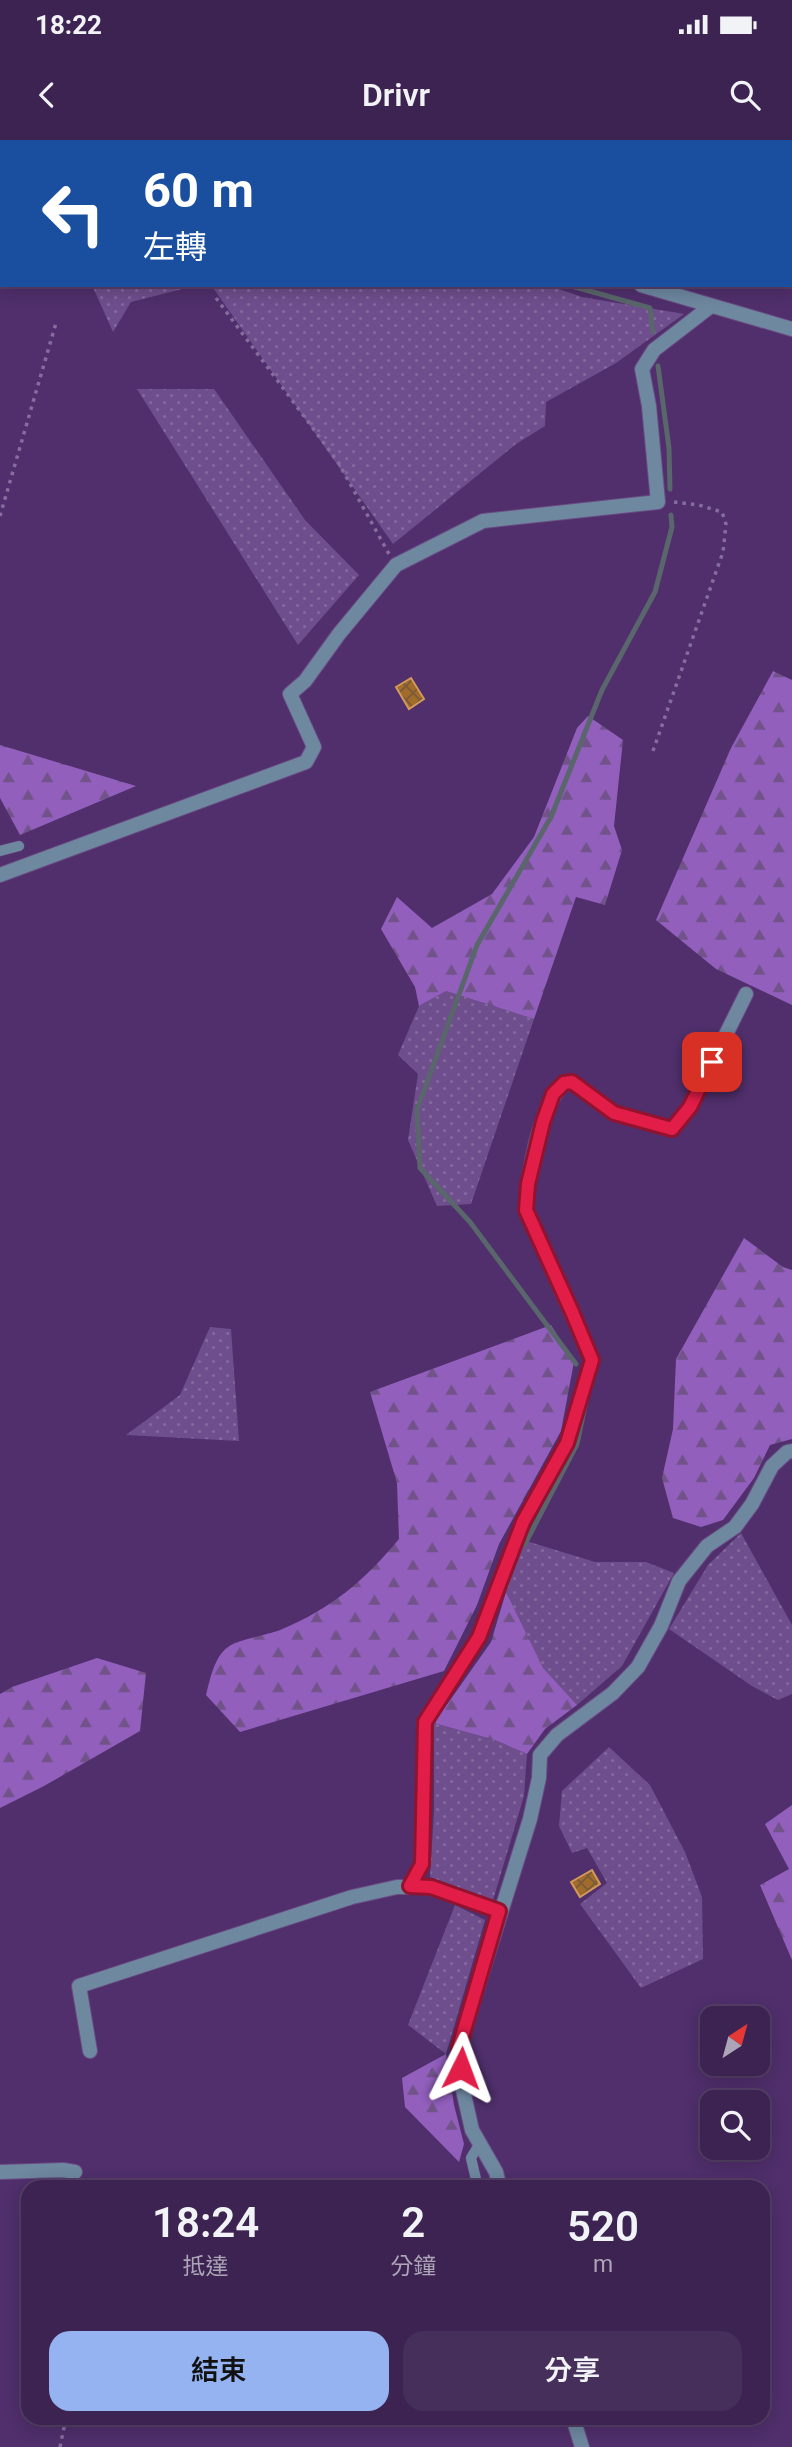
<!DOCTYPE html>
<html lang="zh-TW">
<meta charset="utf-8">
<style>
:root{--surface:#3c2351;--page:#472f5b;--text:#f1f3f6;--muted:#aca4b7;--line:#554068;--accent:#95b2f1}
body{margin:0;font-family:Roboto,"Noto Sans TC",sans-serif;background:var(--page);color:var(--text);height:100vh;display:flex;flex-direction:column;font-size:26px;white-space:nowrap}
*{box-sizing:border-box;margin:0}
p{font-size:23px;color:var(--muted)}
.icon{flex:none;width:38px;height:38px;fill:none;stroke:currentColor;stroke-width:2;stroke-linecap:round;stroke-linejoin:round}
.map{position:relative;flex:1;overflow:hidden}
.side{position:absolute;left:21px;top:2040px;width:749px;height:245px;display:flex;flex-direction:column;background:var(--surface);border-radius:21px;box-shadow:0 4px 18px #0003,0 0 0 2px var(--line)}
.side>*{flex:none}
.guide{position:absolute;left:0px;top:0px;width:793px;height:147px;box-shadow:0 4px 18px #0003,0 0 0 2px var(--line);background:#1a4fa0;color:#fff;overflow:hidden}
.needle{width:46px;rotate:36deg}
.fabs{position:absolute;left:700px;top:1866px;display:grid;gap:14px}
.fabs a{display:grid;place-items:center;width:70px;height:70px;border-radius:14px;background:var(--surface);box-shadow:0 4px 18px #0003,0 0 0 2px var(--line);font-size:35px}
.pin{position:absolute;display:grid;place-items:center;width:60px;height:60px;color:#fff;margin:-30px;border-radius:14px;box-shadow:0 4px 10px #0006}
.me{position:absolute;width:77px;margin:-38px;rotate:3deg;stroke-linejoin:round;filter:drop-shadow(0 0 5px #0008)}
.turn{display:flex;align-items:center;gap:24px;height:147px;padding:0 28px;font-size:32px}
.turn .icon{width:91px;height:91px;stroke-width:2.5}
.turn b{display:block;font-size:49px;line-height:60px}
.eta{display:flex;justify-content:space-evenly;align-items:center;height:119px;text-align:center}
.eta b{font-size:42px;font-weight:600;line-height:49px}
.primary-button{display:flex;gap:14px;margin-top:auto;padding:14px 28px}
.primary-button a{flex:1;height:80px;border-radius:21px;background:var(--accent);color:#111;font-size:28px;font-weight:600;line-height:80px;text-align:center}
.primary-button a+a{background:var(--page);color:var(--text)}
.status{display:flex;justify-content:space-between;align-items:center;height:49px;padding:0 35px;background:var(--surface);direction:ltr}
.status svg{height:19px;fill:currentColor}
header{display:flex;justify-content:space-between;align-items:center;height:91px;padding:0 28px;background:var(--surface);font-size:32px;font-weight:600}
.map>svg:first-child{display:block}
</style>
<div class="status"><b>18:22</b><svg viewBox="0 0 49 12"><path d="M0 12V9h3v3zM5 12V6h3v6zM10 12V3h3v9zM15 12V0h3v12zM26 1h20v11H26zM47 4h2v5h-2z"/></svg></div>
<header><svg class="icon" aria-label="back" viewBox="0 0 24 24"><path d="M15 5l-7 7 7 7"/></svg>Drivr<svg class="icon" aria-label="search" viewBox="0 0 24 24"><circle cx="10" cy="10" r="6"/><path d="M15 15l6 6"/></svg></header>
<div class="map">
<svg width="792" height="2307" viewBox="0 0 792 2307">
<defs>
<pattern id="grass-dots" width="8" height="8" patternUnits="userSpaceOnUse" patternTransform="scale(1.75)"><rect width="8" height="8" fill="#6f4e8d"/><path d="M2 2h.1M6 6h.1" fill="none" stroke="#84689e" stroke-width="1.8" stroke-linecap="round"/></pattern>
<pattern id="forest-firs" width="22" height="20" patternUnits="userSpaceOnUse" patternTransform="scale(1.75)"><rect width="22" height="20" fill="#925fbd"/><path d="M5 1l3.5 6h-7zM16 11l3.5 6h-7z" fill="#71538a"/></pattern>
<pattern id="building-cross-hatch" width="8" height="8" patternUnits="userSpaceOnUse" patternTransform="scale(1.75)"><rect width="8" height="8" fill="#a16b2a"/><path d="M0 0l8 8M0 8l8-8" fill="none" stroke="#795a39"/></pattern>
</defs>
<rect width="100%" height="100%" fill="#502f6c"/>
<g fill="url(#grass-dots)">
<polygon points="92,145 198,145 131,162 113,192"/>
<polygon points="211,145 547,145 582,157 684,174 616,223 546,262 545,286 516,304 393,404"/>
<polygon points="137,249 214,249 305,380 359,435 298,505"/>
<polygon points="446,851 534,879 471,1064 437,1066 408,1000 418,934 398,915 419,866"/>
<polygon points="210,1187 231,1189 239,1301 126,1295 180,1255"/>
<polygon points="741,1393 792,1485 792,1554 778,1560 752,1546 669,1489 708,1425"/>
<polygon points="523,1400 595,1422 646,1422 674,1433 622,1526 577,1565 543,1529 506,1452"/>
<polygon points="434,1583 495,1600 527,1614 524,1656 493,1760 430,1737 434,1671"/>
<polygon points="609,1607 650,1645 685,1712 702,1757 703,1819 641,1848 580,1764 607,1743 587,1708 572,1713 559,1686 562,1651"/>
<polygon points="455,1765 485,1780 446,1914 408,1885"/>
</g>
<g fill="url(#forest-firs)">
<polygon points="773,531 792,540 792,865 716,829 656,780 731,608"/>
<polygon points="588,576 623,600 614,686 622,710 605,765 576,757 534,879 446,851 419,866 415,847 381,789 397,757 432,788 492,754 534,697 577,588"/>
<polygon points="0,605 136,646 20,695 0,658"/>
<polygon points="744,1098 783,1127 792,1130 792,1299 770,1305 754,1338 723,1380 701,1387 673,1378 662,1338 673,1289 676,1219"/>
<path d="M551 1185 574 1222 561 1291 499 1404 477 1465 444 1531 240 1592 206 1555C210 1540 214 1517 228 1507 237 1500 267 1495 280 1490 331 1469 364 1441 399 1399L397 1343 370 1252Z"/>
<polygon points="506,1452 543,1528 577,1565 545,1589 527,1614 495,1600 434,1583 491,1502"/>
<polygon points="97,1518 146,1533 140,1591 44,1646 0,1668 0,1554 12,1547"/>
<polygon points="792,1665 792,1820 760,1745 789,1729 765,1684"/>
<polygon points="446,1914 454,1965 464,2004 459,2022 405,1967 402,1938"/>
</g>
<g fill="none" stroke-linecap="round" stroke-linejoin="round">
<g stroke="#59666b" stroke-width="5">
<polyline points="295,0 297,2"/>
<polyline points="458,2 459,0"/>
<polyline points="568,145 650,168 653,192"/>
<polyline points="658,226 669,308 670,349"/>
<polyline points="576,1224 470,1082 420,1028 417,970 477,805 551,677 602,550 655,452 672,387 671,375"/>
<polyline points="525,1404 577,1304 585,1266"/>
</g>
<g stroke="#172e2c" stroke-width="32">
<polyline points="565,0 570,2"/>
<polyline points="791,68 792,68"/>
</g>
</g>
<g fill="url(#building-cross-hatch)" stroke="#d2995a" stroke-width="2">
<polygon points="411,538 424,559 409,569 396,547"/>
<polygon points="592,1730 600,1744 580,1757 571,1742"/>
</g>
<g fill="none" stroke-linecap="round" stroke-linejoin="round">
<defs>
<g id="service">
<polyline points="0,711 19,706"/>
<polyline points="478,2048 471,2018 480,2003"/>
</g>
<g id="minor">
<polyline points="339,0 342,2"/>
<polyline points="641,145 792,189"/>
<polyline points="0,735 306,622 314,607 290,554 305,541 339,494 396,425 483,381 658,362 649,266 642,229 654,210 711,166"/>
<path d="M410 1746 422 1724 425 1582 479 1497 523 1382 567 1303 592 1220 526 1070C528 1034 538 969 564 943L572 942 614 973 672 989 690 967 746 854"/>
<polyline points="90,1911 79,1846 352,1757 397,1747 431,1747 499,1771"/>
<polyline points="0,2032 63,2030 75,2032"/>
<polyline points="500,2048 496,2032 472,1990 463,1950 459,1907 530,1679 539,1638 540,1615 557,1595 613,1553 638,1527 661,1486 679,1441 707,1406 735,1387 752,1364 772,1326 787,1312 792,1311"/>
<polyline points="573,2278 582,2307"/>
</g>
</defs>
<use href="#service" stroke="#6a4c83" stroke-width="11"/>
<use href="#minor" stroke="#6a4c83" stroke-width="16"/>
<g stroke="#866d9d" stroke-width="3.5" stroke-dasharray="3.5 5" stroke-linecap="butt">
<polyline points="216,158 338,322 389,414"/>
<polyline points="0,376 56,183"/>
<polyline points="653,611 723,412 726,384 722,372 699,365 674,362"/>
<polyline points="60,2307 66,2278"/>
</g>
<use href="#service" stroke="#6e88a0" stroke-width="10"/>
<use href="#minor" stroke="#6e88a0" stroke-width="14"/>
</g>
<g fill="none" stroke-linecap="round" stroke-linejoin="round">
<defs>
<polyline id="route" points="461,1928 459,1907 499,1771 431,1747 410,1746 422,1724 425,1582 479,1497 523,1382 567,1303 592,1220 572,1172 526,1070 528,1044 543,982 553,954 564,943 572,942 614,973 672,989 690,967 712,922"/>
</defs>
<use href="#route" stroke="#92132f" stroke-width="18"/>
<use href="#route" stroke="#e11d48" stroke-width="12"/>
</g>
</svg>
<div class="fabs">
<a><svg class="needle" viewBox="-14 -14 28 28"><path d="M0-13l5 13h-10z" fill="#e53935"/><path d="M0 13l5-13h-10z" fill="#aca4b7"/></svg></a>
<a><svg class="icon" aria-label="search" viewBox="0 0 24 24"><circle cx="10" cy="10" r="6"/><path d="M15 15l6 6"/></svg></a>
</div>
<div class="pin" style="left:712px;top:922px;background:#d93025"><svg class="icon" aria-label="arrive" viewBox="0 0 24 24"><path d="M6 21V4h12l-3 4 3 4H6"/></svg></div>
<svg class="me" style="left:461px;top:1928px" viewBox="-20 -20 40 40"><path d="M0-17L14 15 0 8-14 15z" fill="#e11d48" stroke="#fff" stroke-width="4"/></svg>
<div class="guide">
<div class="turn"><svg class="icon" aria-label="left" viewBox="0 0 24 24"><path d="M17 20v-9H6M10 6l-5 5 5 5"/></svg><div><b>60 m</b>左轉</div></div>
</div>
<section class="side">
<div class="eta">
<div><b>18:24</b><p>抵達</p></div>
<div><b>2</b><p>分鐘</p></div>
<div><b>520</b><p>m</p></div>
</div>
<div class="primary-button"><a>結束</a><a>分享</a></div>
</section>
</div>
